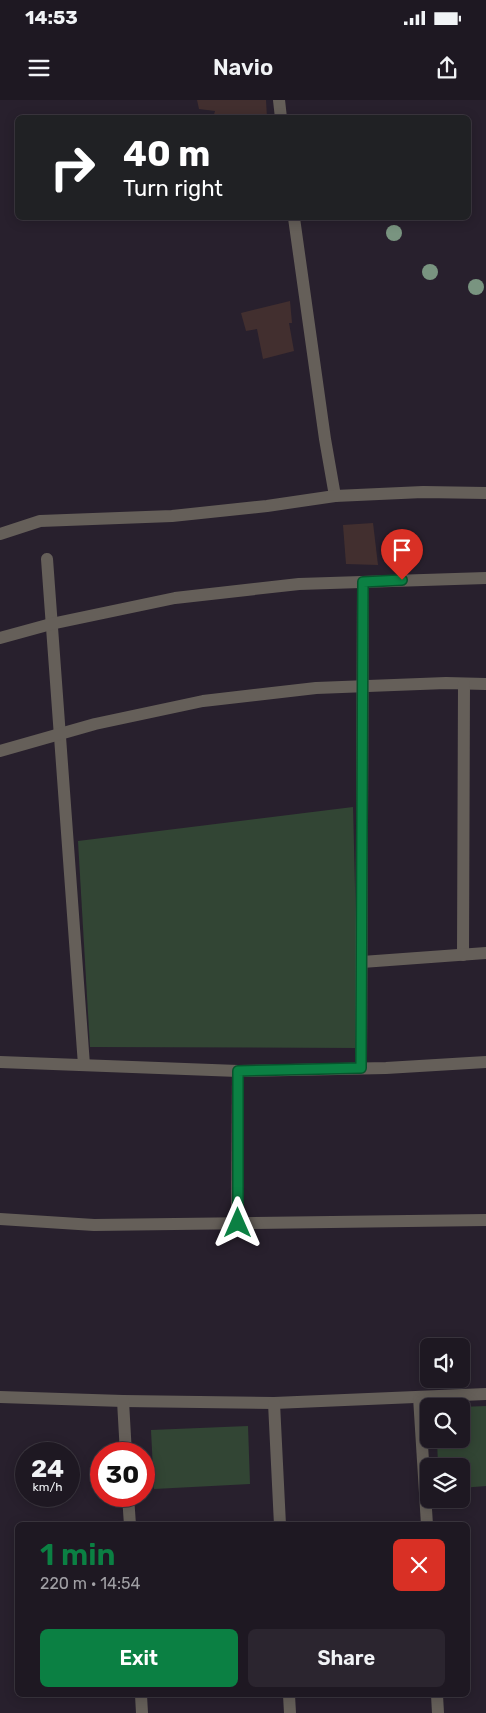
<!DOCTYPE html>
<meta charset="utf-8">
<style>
:root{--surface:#1e1822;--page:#2b252f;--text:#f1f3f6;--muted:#a1a0a5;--line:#3c3740;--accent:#0b8043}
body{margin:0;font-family:Rubik,sans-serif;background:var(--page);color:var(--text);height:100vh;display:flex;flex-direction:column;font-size:19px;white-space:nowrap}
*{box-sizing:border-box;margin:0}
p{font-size:16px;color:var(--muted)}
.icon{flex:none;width:28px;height:28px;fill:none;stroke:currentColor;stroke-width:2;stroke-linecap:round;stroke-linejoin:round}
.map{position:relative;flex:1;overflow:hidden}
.drawer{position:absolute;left:15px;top:1422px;width:455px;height:175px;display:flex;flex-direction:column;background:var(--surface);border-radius:8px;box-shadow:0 2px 12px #0003,0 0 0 1px var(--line)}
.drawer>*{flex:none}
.hud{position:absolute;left:15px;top:15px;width:456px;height:105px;border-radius:8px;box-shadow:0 2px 12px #0003,0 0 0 1px var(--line);background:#202124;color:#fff;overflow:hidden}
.tools{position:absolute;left:420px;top:1238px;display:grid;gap:10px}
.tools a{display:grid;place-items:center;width:50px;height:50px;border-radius:8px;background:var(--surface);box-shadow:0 2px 12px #0003,0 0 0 1px var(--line);font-size:25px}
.speed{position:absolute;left:15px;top:1342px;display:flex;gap:10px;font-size:25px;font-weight:700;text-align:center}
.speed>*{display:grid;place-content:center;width:65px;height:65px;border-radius:50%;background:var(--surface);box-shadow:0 2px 12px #0003,0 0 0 1px var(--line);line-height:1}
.speed small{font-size:12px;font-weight:400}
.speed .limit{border:8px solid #d22;background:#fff;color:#111}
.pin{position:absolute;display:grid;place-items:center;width:42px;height:42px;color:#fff;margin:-51px -21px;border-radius:50% 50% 50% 0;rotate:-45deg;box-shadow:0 0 5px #0007}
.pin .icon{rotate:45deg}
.me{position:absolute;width:55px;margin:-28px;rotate:0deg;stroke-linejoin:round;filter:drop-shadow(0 0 4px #0008)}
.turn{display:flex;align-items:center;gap:18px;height:105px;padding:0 25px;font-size:22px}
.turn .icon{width:65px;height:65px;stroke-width:2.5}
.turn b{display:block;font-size:35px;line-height:42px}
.round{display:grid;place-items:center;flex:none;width:52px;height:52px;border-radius:8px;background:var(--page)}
.overview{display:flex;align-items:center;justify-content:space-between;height:85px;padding:0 25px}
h1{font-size:30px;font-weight:600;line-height:38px;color:var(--accent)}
.action{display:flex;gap:10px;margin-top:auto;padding:10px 25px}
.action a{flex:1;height:58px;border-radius:8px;background:var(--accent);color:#fff;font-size:20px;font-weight:600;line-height:58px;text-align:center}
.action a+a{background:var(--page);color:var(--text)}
.status{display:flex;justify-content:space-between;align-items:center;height:35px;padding:0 25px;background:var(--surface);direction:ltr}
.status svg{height:14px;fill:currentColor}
header{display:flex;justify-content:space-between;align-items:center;height:65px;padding:0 25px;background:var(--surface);font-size:22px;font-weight:600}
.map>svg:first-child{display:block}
</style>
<div class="status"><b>14:53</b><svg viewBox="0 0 49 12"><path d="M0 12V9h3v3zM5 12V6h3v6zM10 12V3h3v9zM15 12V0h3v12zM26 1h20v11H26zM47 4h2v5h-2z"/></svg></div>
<header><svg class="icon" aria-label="menu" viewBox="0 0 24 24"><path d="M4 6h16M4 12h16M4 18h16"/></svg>Navio<svg class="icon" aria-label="share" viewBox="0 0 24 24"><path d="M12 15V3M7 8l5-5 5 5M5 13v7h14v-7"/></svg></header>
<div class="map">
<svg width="486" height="1613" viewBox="0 0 486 1613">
<rect width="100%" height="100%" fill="#28202d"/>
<g fill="#324534">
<polygon points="353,707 359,948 90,947 78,741"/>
<polygon points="486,1306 486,1386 461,1388 461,1366 438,1366 437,1339 461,1339 461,1307"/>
<polygon points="248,1326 250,1384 154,1389 151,1330"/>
</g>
<g fill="#422f2f">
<polygon points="197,0 266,0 267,18 213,18 215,11 199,9"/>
<polygon points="290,201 292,223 289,223 294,251 263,259 257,229 246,231 241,213"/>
<polygon points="373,423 378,465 346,464 343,425"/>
</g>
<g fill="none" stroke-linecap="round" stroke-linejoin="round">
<g stroke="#655f59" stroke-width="12">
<polyline points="279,0 281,18"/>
<polyline points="294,118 325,339 335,396"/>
<polyline points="0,434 40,421 172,416 267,406 335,396 423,392 486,393"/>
<polyline points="47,459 84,965"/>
<polyline points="0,538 51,524 175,498 299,484 486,478"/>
<polyline points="0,651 95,624 203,601 316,588 446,583 486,584"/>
<polyline points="463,855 464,584"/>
<polyline points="362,862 486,853"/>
<polyline points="0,962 238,971 386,968 486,962"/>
<polyline points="361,968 363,482"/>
<polyline points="0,1119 94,1125 486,1120"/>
<polyline points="237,1123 238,971"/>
<polyline points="0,1297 123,1301 274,1303 486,1294"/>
<polyline points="419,1297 427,1425"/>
<polyline points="123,1301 126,1354"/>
<polyline points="274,1303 280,1425"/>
<polyline points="128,1396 130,1425"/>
<polyline points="141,1595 142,1613"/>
<polyline points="289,1595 290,1613"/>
<polyline points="437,1595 438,1613"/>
</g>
</g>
<g fill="#799480">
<circle cx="394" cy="133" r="8"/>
<circle cx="430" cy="172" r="8"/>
<circle cx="476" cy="187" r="8"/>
</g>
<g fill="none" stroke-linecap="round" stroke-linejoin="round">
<defs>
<polyline id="route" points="238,1123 238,971 361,968 363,482 402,480"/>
</defs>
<use href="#route" stroke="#07532c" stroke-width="12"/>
<use href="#route" stroke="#0b8043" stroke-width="9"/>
</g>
</svg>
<div class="tools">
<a><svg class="icon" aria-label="sound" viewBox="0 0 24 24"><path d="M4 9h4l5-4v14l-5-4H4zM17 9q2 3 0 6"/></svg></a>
<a><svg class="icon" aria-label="search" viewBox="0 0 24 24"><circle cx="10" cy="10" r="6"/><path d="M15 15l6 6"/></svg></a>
<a><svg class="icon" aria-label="layers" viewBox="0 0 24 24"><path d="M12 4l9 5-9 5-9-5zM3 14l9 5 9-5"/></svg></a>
</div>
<div class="speed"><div>24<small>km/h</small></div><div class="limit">30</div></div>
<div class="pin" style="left:402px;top:480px;background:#d93025"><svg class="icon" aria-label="arrive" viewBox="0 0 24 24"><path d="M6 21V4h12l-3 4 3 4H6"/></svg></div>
<svg class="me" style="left:238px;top:1123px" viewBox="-20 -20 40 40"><path d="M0-17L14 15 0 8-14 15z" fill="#0b8043" stroke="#fff" stroke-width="4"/></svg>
<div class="hud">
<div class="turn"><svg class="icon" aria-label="right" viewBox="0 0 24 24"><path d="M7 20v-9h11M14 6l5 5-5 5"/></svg><div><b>40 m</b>Turn right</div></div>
</div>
<section class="drawer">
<div class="overview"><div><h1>1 min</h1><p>220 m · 14:54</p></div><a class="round" style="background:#d93025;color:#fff"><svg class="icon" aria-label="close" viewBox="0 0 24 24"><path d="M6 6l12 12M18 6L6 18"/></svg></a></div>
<div class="action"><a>Exit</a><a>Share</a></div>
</section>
</div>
